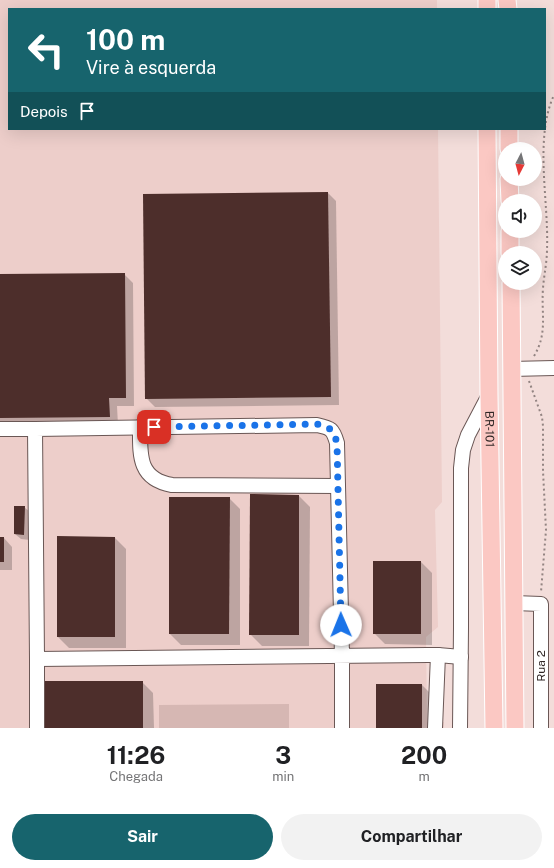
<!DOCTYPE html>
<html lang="pt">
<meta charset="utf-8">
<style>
:root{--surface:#fff;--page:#f2f2f2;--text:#202124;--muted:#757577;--accent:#17646d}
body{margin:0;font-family:"Public Sans",sans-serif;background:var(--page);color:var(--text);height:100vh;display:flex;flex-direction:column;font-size:15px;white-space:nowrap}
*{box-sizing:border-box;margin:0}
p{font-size:13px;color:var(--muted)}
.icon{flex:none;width:22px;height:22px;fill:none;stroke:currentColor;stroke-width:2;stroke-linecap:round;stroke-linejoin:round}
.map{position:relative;height:728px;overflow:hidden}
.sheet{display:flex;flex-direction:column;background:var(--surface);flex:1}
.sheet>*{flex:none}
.top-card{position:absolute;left:8px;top:8px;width:538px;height:122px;border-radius:0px;box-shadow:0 4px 16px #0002;background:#17646d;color:#fff;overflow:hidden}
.needle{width:26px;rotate:186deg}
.controls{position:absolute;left:498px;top:142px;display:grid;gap:8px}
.controls a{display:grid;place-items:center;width:44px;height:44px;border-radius:50%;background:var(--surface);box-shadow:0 4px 16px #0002;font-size:20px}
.pin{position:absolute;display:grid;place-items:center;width:34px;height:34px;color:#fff;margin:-17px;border-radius:8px;box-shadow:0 2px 6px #0006}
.me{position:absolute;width:44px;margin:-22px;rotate:359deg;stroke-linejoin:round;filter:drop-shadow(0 0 3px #0008)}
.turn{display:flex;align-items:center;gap:14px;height:84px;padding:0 12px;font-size:18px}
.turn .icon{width:52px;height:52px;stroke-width:2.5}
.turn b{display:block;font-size:28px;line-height:34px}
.then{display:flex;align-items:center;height:38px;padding:0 12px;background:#0003;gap:8px;font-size:15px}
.eta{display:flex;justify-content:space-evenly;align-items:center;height:68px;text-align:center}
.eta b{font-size:24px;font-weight:700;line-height:28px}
.action{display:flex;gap:8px;margin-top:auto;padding:8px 12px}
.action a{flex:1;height:46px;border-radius:24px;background:var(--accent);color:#fff;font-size:16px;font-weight:700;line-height:46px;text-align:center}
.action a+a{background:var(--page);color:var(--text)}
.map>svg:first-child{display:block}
</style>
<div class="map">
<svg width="554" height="728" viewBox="0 0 554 728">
<rect width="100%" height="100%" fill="#f3ddda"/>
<polygon fill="#edceca" points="0,0 437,0 437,9 9,9 9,129 438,129 442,502 435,510 438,627 426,637 427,722 444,722 444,728 0,728"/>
<polygon fill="#d6b7b3" points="289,704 289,728 159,728 159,705"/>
<g fill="#0003">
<polygon points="328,193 336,201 339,405 155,407 146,398"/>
<polygon points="124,274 133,283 134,406 117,406 118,425 0,427 0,275"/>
<polygon points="299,496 310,507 309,646 262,646 250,634"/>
<polygon points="229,498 240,509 240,645 181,645 170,634"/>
<polygon points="24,507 30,512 30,540 21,539 15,534"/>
<polygon points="0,538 4,538 12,547 12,570 0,570"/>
<polygon points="115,538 126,549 126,648 69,648 58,637"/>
<polygon points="421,562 432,573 432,645 385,644 374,633"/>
<polygon points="142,682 153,693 154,728 41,728"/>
<polygon points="422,685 433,696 433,728 377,728"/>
</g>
<g fill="#4d2e2b">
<polygon points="328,192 331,397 145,399 143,194"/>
<polygon points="125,273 126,398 109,398 110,417 0,418 0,274"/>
<polygon points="250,494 299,495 299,635 249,635"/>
<polygon points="169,497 230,497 229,634 169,634"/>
<polygon points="14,506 25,506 24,535 14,534"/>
<polygon points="57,536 115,537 115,637 57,637"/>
<rect x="0" y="537" width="4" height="25"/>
<rect x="373" y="561" width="48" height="73"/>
<rect x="40" y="681" width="103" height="47"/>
<rect x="376" y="684" width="46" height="44"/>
</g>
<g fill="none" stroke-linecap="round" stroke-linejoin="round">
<defs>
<g id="minor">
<polyline points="511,369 554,368"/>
<path d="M140 427C140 455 138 479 172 485L338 486"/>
<polyline points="0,429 35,429"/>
<polyline points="514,603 541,604 541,728"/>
<polyline points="37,659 37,728"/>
<path d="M342 728V656L337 443C333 429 331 428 317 425L35 429 37 659 428 655H438L461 657"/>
<polyline points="435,728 438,655"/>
<polyline points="460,728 461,628 461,468 463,450 468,435 489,395"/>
</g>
<g id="major">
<polyline points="487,0 487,9"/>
<polyline points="507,0 508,9"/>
<path id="s1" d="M487 129 489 395 494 728"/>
<polyline points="509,129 509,149"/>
<polyline points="509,179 510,201"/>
<polyline points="510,231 510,253"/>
<polyline points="511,283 515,728"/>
</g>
</defs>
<use href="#minor" stroke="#6a5755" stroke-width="16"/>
<use href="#major" stroke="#fff" stroke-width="19"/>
<g stroke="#938482" stroke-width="2" stroke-dasharray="2 3" stroke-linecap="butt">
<path d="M534 356C548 333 541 314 543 288 544 275 547 262 547 249 549 202 534 138 554 95"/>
<polyline points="529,381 542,417 543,426 543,471 546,530 541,592"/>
</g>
<use href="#minor" stroke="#fff" stroke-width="14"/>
<use href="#major" stroke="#fbc8c3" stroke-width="17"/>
</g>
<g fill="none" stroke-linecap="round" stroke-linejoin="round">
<path stroke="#1a73e8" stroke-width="7" stroke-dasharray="0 12.6" d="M154 427 317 424C331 428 333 429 337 443L341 625"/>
</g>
<g text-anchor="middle" stroke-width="4" stroke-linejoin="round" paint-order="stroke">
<g font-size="12" fill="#302726" stroke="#fff">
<text dy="4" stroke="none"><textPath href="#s1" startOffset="300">BR-101</textPath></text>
<text transform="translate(541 666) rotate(-90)" y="4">Rua 2</text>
</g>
</g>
</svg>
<div class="controls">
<a><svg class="needle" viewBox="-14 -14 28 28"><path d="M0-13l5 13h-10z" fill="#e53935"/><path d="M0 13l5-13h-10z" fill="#757577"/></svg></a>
<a><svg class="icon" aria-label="sound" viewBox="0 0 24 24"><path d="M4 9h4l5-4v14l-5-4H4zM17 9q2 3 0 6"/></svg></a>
<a><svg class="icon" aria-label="layers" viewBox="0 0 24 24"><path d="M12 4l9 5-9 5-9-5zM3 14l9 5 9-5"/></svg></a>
</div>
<div class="pin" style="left:154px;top:427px;background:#d93025"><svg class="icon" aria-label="arrive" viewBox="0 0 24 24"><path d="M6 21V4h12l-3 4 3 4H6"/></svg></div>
<svg class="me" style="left:341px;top:625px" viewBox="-20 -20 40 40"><circle r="19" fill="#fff"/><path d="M0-13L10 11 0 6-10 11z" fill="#1a73e8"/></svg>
<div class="top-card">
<div class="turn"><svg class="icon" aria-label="left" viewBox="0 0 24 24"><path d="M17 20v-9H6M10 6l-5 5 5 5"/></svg><div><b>100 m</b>Vire à esquerda</div></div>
<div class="then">Depois<svg class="icon" aria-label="arrive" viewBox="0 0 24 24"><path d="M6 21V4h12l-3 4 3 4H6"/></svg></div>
</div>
</div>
<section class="sheet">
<div class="eta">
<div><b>11:26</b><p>Chegada</p></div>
<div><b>3</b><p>min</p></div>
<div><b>200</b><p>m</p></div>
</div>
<div class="action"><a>Sair</a><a>Compartilhar</a></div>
</section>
